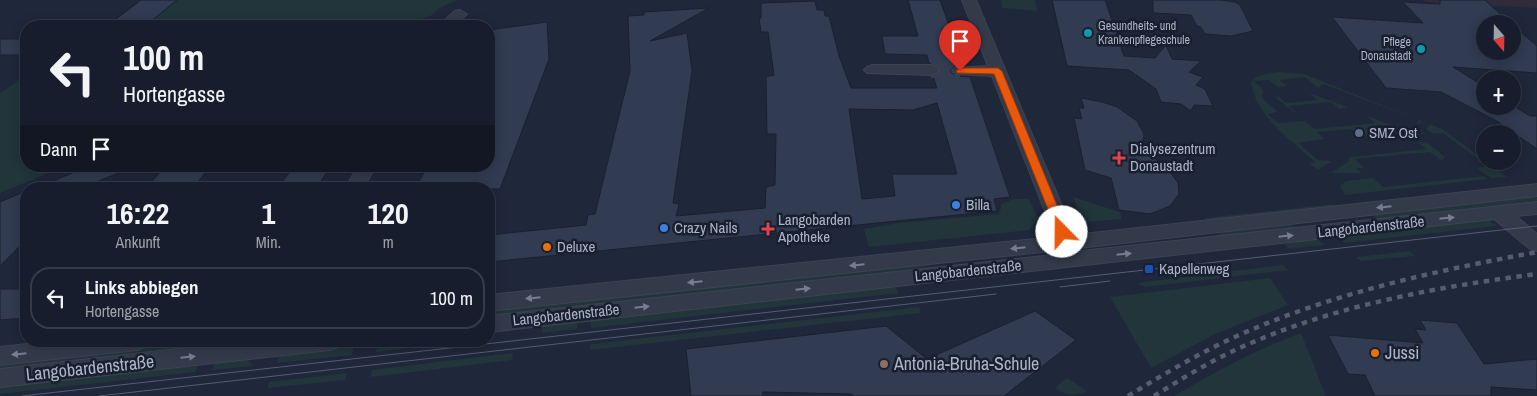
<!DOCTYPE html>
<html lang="de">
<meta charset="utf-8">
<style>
:root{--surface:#171d2c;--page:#202634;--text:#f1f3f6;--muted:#9ea2a9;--line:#363b48}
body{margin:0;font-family:"Archivo Narrow",sans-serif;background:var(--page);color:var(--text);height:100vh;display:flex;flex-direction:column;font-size:19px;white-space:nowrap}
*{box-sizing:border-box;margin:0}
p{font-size:16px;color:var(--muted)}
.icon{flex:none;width:28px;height:28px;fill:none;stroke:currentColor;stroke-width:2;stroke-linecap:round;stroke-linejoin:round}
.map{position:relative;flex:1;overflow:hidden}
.panel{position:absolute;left:20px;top:182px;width:475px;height:165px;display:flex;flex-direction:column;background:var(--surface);border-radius:20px;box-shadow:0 2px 12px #0003,0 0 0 1px var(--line)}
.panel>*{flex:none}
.banner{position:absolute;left:20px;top:20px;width:475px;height:152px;border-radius:20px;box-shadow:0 2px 12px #0003,0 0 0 1px var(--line);background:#171d2c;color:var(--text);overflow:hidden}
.needle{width:32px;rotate:160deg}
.buttons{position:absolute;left:1476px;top:15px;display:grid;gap:10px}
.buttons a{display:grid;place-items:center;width:45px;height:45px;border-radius:50%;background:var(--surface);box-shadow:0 2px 12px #0003,0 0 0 1px var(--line);font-size:25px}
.pin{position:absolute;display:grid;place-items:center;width:42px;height:42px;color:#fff;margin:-51px -21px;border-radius:50% 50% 50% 0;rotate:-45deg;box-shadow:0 0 5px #0007}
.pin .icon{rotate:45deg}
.me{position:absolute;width:55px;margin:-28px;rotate:338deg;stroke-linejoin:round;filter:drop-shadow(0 0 4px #0008)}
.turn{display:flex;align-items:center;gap:18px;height:105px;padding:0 20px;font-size:22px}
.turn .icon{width:65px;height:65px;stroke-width:2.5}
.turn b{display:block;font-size:35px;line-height:42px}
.then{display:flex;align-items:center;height:48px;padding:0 20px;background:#0003;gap:10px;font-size:19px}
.eta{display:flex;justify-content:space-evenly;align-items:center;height:85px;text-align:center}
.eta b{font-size:30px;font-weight:700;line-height:35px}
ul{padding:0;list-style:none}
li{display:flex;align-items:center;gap:15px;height:62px;margin:0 10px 8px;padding:0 10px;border:2px solid var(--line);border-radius:20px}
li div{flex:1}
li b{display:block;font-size:19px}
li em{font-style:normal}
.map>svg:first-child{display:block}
</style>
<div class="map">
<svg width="1537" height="396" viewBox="0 0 1537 396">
<rect width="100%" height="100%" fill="#1f273a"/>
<polygon fill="#2f2b3b" points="1423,0 1537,0 1537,8 1426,2"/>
<g fill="#21353b">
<polygon points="177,0 458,0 441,7 432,15 404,26 145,26"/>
<polygon points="1001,0 1035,0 1037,11 1002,8"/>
<path d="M1277 72 1304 74 1422 121 1419 124 1417 123 1419 120 1323 84 1318 88 1305 77 1280 80 1287 86 1278 87 1269 80 1254 81 1263 90 1262 98 1278 112 1267 114 1278 123 1305 121 1314 129 1375 123 1367 116 1402 129 1401 132H1399L1389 125 1373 126 1381 134 1359 136 1351 129 1317 132 1325 139 1298 143 1318 160 1332 161 1318 170 1309 163 1315 162C1290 139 1256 117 1251 82L1258 76Z"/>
<polygon points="26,74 26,166 65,166 0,193 0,94"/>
<polygon points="1309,93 1345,106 1346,108 1340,109 1331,102 1289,106 1297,113 1294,112 1276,98 1278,96 1286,103 1317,100"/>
<polygon points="1431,124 1442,129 1507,177 1491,178 1477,168 1488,166 1443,133 1433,134 1426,129"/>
<polygon points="1416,141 1429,144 1444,156 1444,159 1441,160 1430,152 1355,159 1364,168 1356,168 1362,173 1330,173 1348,162 1350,157 1426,149"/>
<polygon points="1484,176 1488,179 1345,195 1340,186 1346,181 1373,178 1383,187"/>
<polygon points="1534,196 1537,198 1537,203 1379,221 1372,215"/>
<polygon points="1073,197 1120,212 1122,219 1086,222 1083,220"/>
<polygon points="1013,199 1029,199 1038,218 1030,230 869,247 864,229 898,223 999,214 1002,204"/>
<polygon points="1333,204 1332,207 1209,223 1205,218"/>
<polygon points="1487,219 1497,226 1344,243 1339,236"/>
<polygon points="1282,223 1307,229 1207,238 1236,228"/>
<polygon points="1316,238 1325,245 1288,249 1285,244"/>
<polygon points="1410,251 1415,256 1361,261 1356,257"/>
<polygon points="1016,252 1018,256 932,265 887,276 489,320 489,309"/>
<polygon points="1283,265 1288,270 1145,287 1137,283"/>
<polygon points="1270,278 1288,305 1215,334 1151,368 1110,297"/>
<polygon points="894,285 899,293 591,328 591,318"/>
<polygon points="919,307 921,313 590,350 591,344"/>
<polygon points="577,319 577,329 542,333 542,323"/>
<path d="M1301 333 1326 396H1174C1215 372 1256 349 1301 333Z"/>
<polygon points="189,341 210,341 205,351 0,373 0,362"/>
<polygon points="389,341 467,341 376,352 377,347"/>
<polygon points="355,344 352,355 276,363 279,357 290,351"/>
<polygon points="513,353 512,360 371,377 372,370"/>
<polygon points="244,356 253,366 212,370 217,359"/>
<polygon points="200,361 195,372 0,394 0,383"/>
<polygon points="347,373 345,380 267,388 269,382"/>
<path d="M1067 378 1069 379 1087 391C1074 396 1066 396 1055 388Z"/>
</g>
<g fill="#313b51" stroke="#1a2130" fill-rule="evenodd">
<polygon points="141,0 177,0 145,26 107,26"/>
<path d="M908 0H940L953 36H954L966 65 955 66 950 71 955 76 970 77 1010 197 994 199 997 211 489 262V235L586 225 588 215 595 214 630 71 628 16 644 15V12L709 8 650 41 687 33 692 71 673 203 679 204 676 216 765 208 766 187 775 185 776 134H767L766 77 774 75 768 32H761L759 18H761V3L815 1 817 10H824L825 16H829L839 56 851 88H937L933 76 941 70 937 65 929 63 927 55 885 54 882 36H918ZM937 103 957 174H892L895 196 862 199 849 109 913 110Z"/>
<polygon points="1052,0 1105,0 1124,56 1155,58 1166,45 1172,59 1201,61 1189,72 1203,77 1196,85 1205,89 1213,106 1194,105 1191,111 1181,104 1161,102 1156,89 1129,70 1067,66"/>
<polygon points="1153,0 1220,0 1235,2 1240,5 1253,31 1231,36 1205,34 1201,27 1197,26 1191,15 1153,13"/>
<polygon points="1440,0 1485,0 1511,24 1485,24 1485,51 1512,51 1512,25 1537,46 1537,73 1453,67 1485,87 1485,106 1512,105 1530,116 1537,116 1537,149 1495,120 1441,92 1386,88 1332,17 1423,23 1403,2 1440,4"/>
<polygon points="547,22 549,59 500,189 415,189 426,169 440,166 489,166 489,30"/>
<rect x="0" y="39" width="26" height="16"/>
<polygon points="1081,98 1102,102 1117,107 1137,121 1144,134 1142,150 1165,165 1178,183 1179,194 1170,206 1150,214 1119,210 1111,178 1085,170 1074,118 1082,119 1079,108 1084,108"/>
<polygon points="89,166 133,167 79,189 34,189"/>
<polygon points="166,166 211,166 192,189 145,189"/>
<polygon points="294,166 331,166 316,189 277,189"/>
<polygon points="26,191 26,240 0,266 0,202"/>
<polygon points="0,289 26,289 26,318 0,320"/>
<polygon points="1035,311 1076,340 1004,396 854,396 852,394 763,392 762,396 691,396 686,349 886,326 927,359"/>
<polygon points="1420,320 1457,323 1484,364 1537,359 1537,390 1491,387 1491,396 1375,396 1365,375 1348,374 1328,335 1423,343 1415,329 1426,330"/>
</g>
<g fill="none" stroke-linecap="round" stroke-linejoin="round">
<polyline stroke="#343c4f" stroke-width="16" stroke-dasharray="16 8" stroke-linecap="butt" points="931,70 960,71"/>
<defs>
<g id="minor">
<polygon points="962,0 976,0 1074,235 1537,184 1537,196 1079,248 1081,251 1537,202 1537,214 1516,216 1537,234 1537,251 1530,249 1494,219 489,332 489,316 1062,254 1060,250 489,311 489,295 1055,237 992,76 955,74 952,71 955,68 988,66"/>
<polygon points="460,10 467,14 453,26 438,26 455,11"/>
<polygon points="872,65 931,65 936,67 939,70 936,73 931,75 867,73 864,70 867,67"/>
<polygon points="358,166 376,166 363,189 345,189"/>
<polygon points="54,341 148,341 145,347 137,350 0,365 0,347"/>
<polygon points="249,341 341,341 338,347 330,350 0,387 0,369"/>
</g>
</defs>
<use href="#minor" stroke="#3c4353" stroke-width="2"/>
<use href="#minor" fill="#333a4a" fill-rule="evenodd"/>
<g stroke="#545d71" stroke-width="1">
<polyline points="1060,287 1110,281"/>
<polyline points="22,396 1537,226"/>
<polyline points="99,396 996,294"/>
</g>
<g stroke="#545d71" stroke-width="4.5" stroke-dasharray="5.5 5.5" stroke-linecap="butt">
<path d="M1128 396C1159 377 1191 358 1224 342 1323 295 1430 272 1537 252"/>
<path d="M1154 396C1183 378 1212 360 1244 346 1337 305 1437 287 1537 274"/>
</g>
</g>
<defs><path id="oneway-solid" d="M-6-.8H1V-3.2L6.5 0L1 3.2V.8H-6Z" transform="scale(1.25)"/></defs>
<g fill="#767d8f">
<use href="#oneway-solid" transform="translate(1384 207) rotate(174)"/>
<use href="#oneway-solid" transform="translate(1447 218) rotate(-6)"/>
<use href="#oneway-solid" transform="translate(1286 236) rotate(-6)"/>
<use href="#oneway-solid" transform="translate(1018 248) rotate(174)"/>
<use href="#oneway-solid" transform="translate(1124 254) rotate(-6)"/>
<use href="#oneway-solid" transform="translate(857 265) rotate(174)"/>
<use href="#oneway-solid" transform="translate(695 282) rotate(174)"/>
<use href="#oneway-solid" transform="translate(803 289) rotate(-6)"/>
<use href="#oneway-solid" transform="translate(533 298) rotate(174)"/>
<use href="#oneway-solid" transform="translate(642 307) rotate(-6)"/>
<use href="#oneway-solid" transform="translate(19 354) rotate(174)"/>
<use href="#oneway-solid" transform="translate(188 357) rotate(-6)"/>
</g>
<polygon fill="#ea580c" stroke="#983908" points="960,68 998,68 1002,71 1068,232 1067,235 1058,235 1057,232 994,74 957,73 956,71"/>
<g fill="#0f9aa8" stroke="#181f2e" stroke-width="2">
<circle cx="1088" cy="33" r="5"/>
<circle cx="1421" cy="49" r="5"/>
</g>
<circle fill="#5c6f8a" stroke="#181f2e" stroke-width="2" cx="1359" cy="133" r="5"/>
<g fill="#e0444e" stroke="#181f2e" stroke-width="2">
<path d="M1116.5 150.5h5v5h5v5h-5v5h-5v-5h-5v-5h5z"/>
<path d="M765.5 221.5h5v5h5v5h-5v5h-5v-5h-5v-5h5z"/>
</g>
<g fill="#3f7fe0" stroke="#181f2e" stroke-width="2">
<circle cx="956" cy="205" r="5"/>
<circle cx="664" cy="228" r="5"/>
</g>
<g fill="#e8710a" stroke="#181f2e" stroke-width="2">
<circle cx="547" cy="247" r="5"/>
<circle cx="1375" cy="353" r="5"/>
</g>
<rect fill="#1a4fb4" stroke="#181f2e" stroke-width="2" x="1144" y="264" width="10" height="10" rx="2.5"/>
<circle fill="#8d6e63" stroke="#181f2e" stroke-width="2" cx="884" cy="364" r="5"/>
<g text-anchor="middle" stroke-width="5" stroke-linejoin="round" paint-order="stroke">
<g font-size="12" fill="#adb4c7" stroke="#181f2e" text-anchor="start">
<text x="1098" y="30">Gesundheits- und<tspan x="1098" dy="14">Krankenpflegeschule</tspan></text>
<text x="1411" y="46" text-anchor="end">Pflege<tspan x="1411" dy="14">Donaustadt</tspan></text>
</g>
<g font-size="15" fill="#adb4c7" stroke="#181f2e" text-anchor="start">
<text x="1369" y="138">SMZ Ost</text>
<text x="1130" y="154">Dialysezentrum<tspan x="1130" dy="17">Donaustadt</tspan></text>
<text x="966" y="210">Billa</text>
<text x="778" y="225">Langobarden<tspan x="778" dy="17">Apotheke</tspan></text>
<text x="674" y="233">Crazy Nails</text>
<text x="557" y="252">Deluxe</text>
<text x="1159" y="274">Kapellenweg</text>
</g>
<g font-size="15" fill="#adb4c7" stroke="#181f2e">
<text transform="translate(1371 227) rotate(-6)" y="5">Langobardenstraße</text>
<text transform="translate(968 271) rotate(-6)" y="5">Langobardenstraße</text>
<text transform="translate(566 315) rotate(-6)" y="5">Langobardenstraße</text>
</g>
<g font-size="18" fill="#adb4c7" stroke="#181f2e" text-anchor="start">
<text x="1385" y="359">Jussi</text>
<text x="894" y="370">Antonia-Bruha-Schule</text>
</g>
<g font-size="18" fill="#adb4c7" stroke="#181f2e">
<text transform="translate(90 368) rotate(-6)" y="6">Langobardenstraße</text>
</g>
</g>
</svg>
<div class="buttons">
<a><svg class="needle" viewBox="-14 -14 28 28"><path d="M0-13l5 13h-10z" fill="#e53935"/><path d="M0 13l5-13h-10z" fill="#9ea2a9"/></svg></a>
<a>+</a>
<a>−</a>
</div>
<div class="pin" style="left:960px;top:71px;background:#d93025"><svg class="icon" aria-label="arrive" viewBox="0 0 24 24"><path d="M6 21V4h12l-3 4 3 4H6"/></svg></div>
<svg class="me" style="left:1062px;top:232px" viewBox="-20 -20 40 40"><circle r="19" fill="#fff"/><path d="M0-13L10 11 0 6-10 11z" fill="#ea580c"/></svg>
<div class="banner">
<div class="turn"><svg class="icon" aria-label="left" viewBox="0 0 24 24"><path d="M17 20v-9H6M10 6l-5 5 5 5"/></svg><div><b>100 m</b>Hortengasse</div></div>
<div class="then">Dann<svg class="icon" aria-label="arrive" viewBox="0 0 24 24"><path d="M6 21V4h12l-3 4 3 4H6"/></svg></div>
</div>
<section class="panel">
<div class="eta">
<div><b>16:22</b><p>Ankunft</p></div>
<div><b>1</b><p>Min.</p></div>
<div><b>120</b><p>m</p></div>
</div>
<ul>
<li><svg class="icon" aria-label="left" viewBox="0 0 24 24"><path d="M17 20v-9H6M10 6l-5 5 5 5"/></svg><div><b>Links abbiegen</b><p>Hortengasse</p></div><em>100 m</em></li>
</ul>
</section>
</div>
